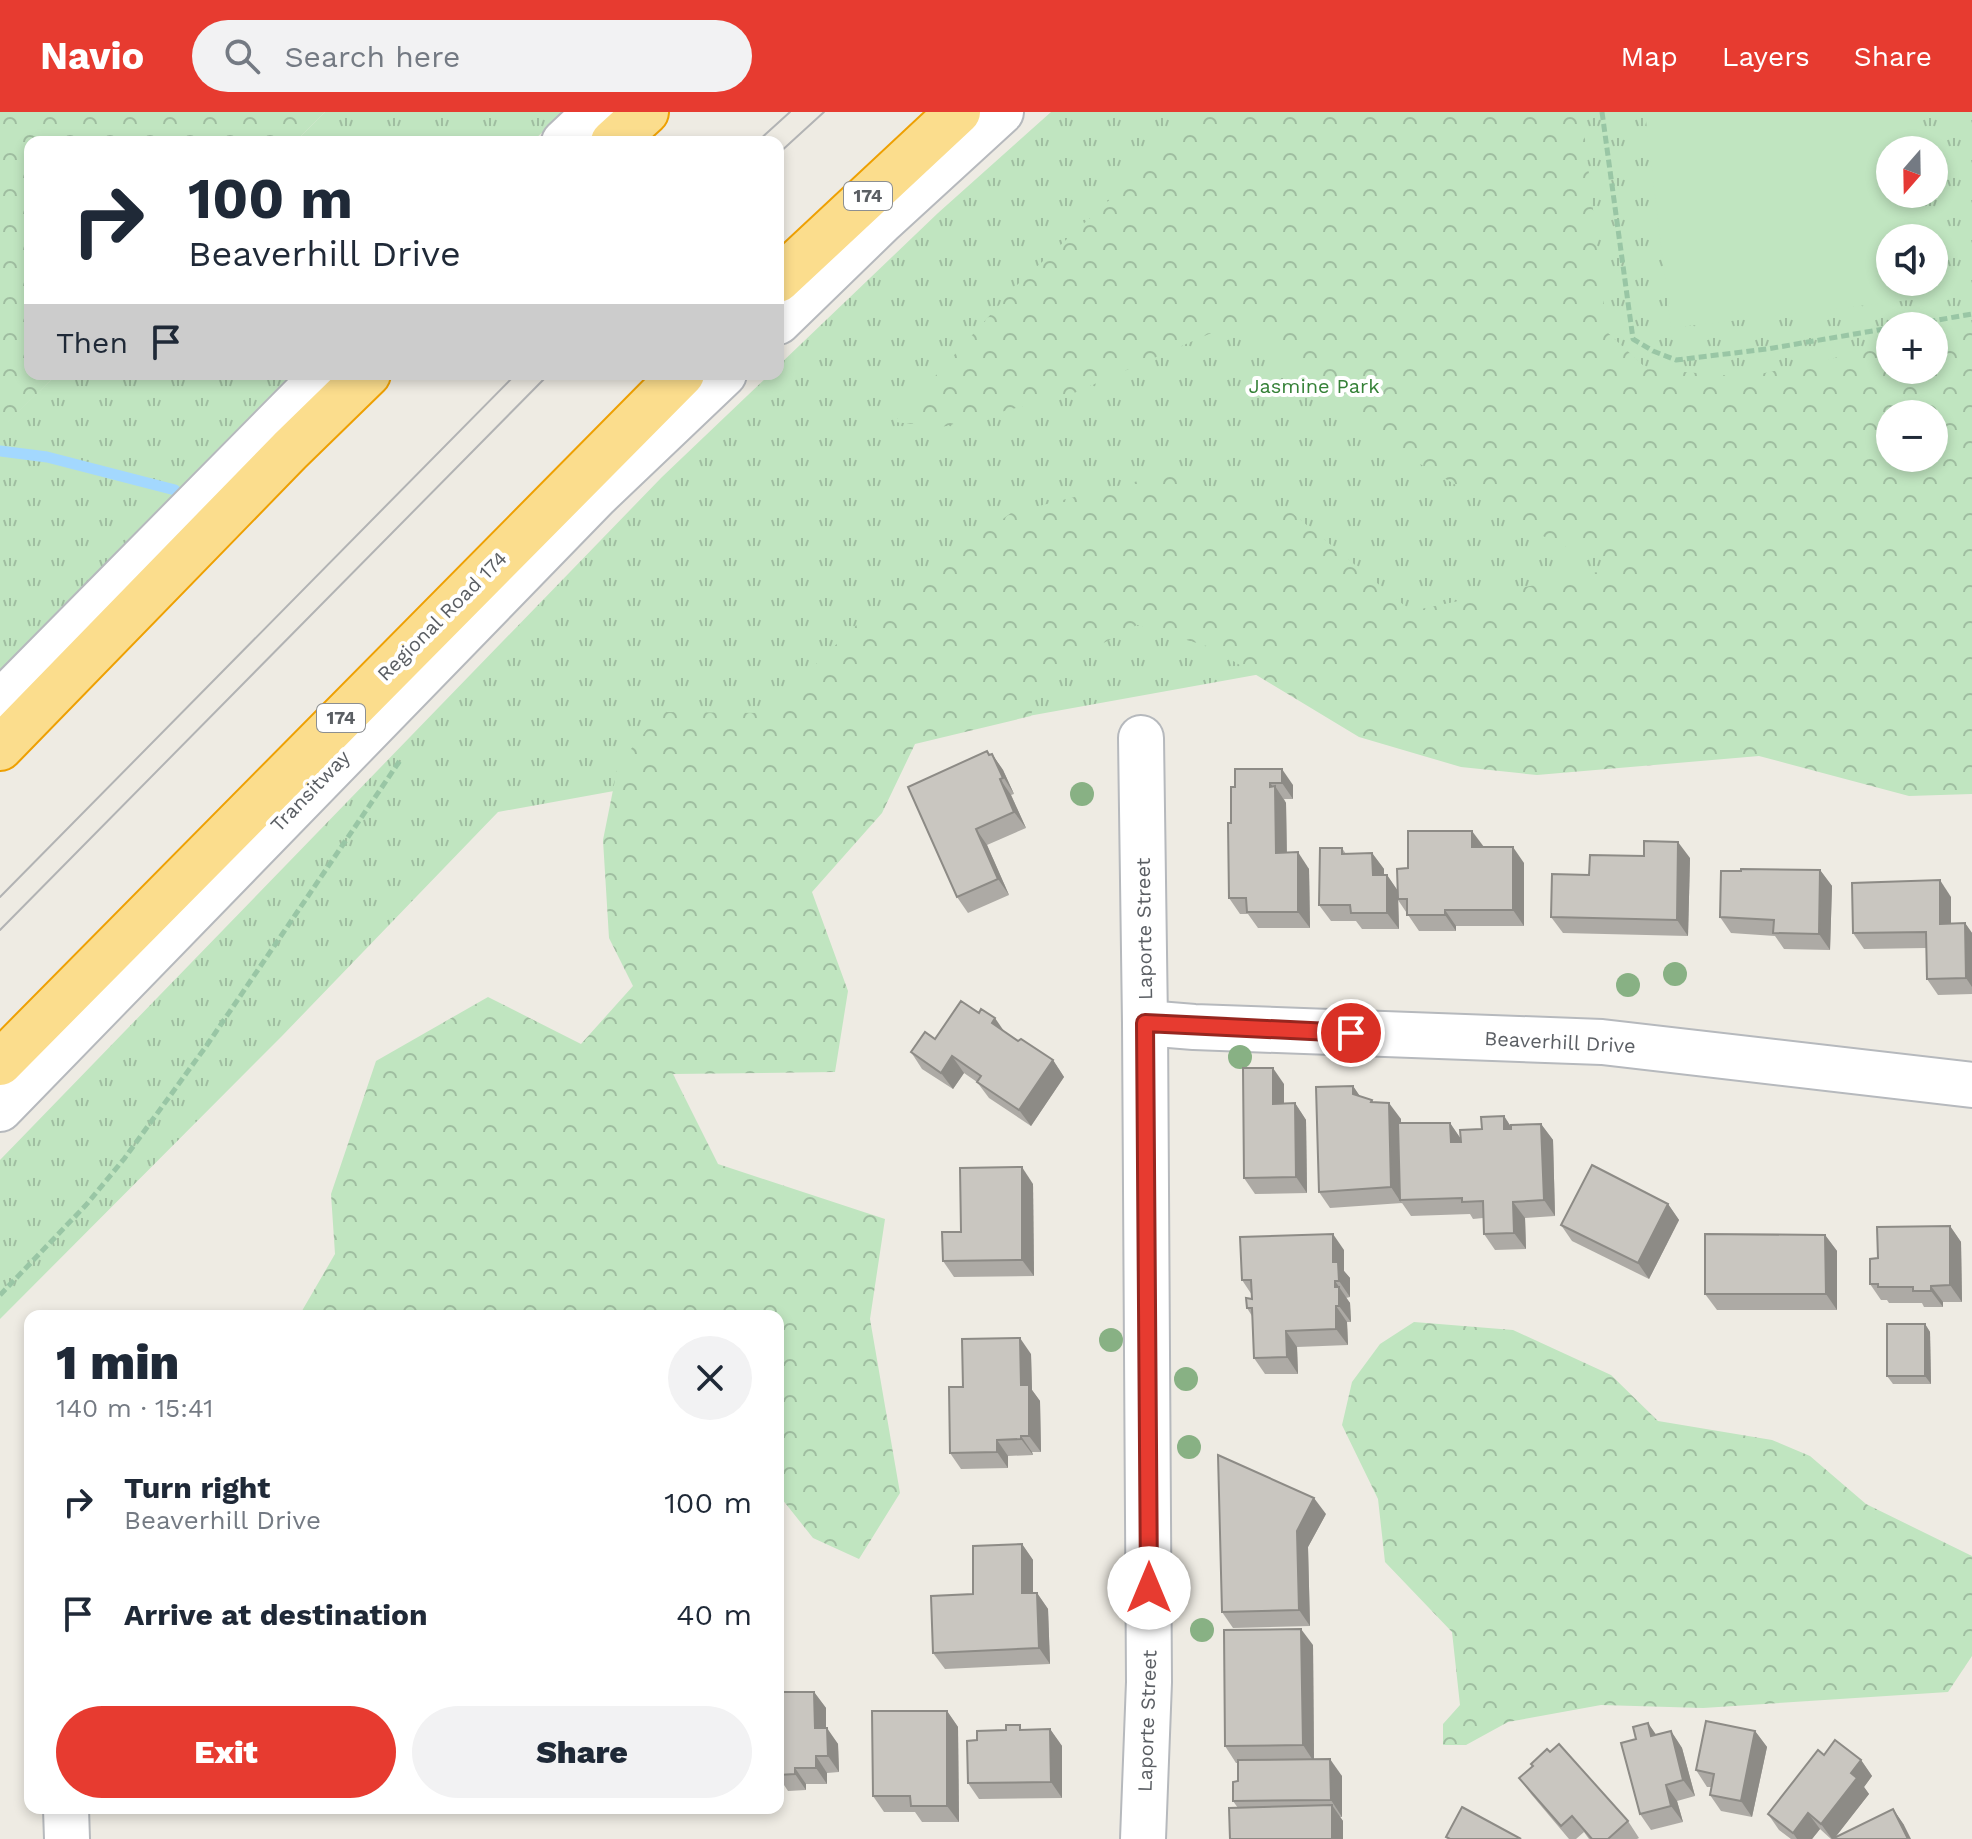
<!DOCTYPE html>
<meta charset="utf-8">
<style>
:root{--surface:#fff;--page:#f2f2f3;--text:#1f2937;--muted:#747a83;--accent:#e73b30}
body{margin:0;font-family:"Work Sans",sans-serif;background:var(--page);color:var(--text);height:100vh;display:flex;flex-direction:column;font-size:30px;white-space:nowrap}
*{box-sizing:border-box;margin:0}
p{font-size:26px;color:var(--muted)}
.icon{flex:none;width:44px;height:44px;fill:none;stroke:currentColor;stroke-width:2;stroke-linecap:round;stroke-linejoin:round}
.map{position:relative;flex:1;overflow:hidden}
.side{position:absolute;left:24px;top:1198px;width:760px;height:504px;display:flex;flex-direction:column;background:var(--surface);border-radius:16px;box-shadow:0 4px 12px #0003}
.side>*{flex:none}
.banner{position:absolute;left:24px;top:24px;width:760px;height:244px;border-radius:16px;box-shadow:0 4px 12px #0003;background:#fff;color:var(--text);overflow:hidden}
.needle{width:52px;rotate:200deg}
.fabs{position:absolute;left:1876px;top:24px;display:grid;gap:16px}
.fabs a{display:grid;place-items:center;width:72px;height:72px;border-radius:50%;background:var(--surface);box-shadow:0 4px 12px #0003;font-size:40px}
.pin{position:absolute;display:grid;place-items:center;width:68px;height:68px;color:#fff;margin:-34px;border:4px solid #fff;border-radius:50%;box-shadow:0 2px 8px #0007}
.me{position:absolute;width:88px;margin:-44px;rotate:0deg;stroke-linejoin:round;filter:drop-shadow(0 0 6px #0008)}
.turn{display:flex;align-items:center;gap:28px;height:168px;padding:0 32px;font-size:36px}
.turn .icon{width:104px;height:104px;stroke-width:2.5}
.turn b{display:block;font-size:56px;line-height:68px}
.then{display:flex;align-items:center;height:76px;padding:0 32px;background:#0003;gap:16px;font-size:30px}
.round{display:grid;place-items:center;flex:none;width:84px;height:84px;border-radius:42px;background:var(--page)}
.summary{display:flex;align-items:center;justify-content:space-between;height:136px;padding:0 32px}
h1{font-size:48px;font-weight:800;line-height:60px}
.action{display:flex;gap:16px;margin-top:auto;padding:16px 32px}
.action a{flex:1;height:92px;border-radius:48px;background:var(--accent);color:#fff;font-size:32px;font-weight:800;line-height:92px;text-align:center}
.action a+a{background:var(--page);color:var(--text)}
ul{padding:0;list-style:none}
li{display:flex;align-items:center;gap:24px;height:112px;padding:0 32px}
li div{flex:1}
li b{display:block;font-size:30px}
li em{font-style:normal}
header{display:flex;align-items:center;gap:48px;box-sizing:border-box;height:112px;padding:0 40px;background:var(--accent);color:#fff}
header strong{font-size:38px}
nav{display:flex;gap:44px;margin-inline-start:auto;font-size:28px}
.search{width:560px;height:72px;background:var(--page);display:flex;align-items:center;gap:20px;box-sizing:border-box;padding:0 28px;border-radius:44px;color:var(--muted);font-size:30px}
.map>svg:first-child{display:block}
</style>
<header>
<strong>Navio</strong>
<div class="search"><svg class="icon" aria-label="search" viewBox="0 0 24 24"><circle cx="10" cy="10" r="6"/><path d="M15 15l6 6"/></svg>Search here</div>
<nav><a>Map</a><a>Layers</a><a>Share</a></nav>
</header>
<div class="map">
<svg width="1972" height="1727" viewBox="0 0 1972 1727">
<defs>
<pattern id="grass-tufts" width="24" height="20" patternUnits="userSpaceOnUse" patternTransform="scale(2)"><rect width="24" height="20" fill="#c0e5c0"/><path d="M3 7l-1-3M5 7V3M7 7l1-3M15 17l-1-3M17 17v-4M19 17l1-3" fill="none" stroke="#9fbda0"/></pattern>
<pattern id="forest-crowns" width="20" height="18" patternUnits="userSpaceOnUse" patternTransform="scale(2)"><rect width="20" height="18" fill="#c0e5c0"/><path d="M2 6a3 3 0 1 1 6 0M12 15a3 3 0 1 1 6 0" fill="none" stroke="#9fbda0"/></pattern>
</defs>
<rect width="100%" height="100%" fill="#eeebe3"/>
<g fill="url(#grass-tufts)" fill-rule="evenodd">
<polygon points="325,0 564,0 532,30 295,30"/>
<path d="M1051 0H1972V562L1962 435 498 700 282 924 0 1207V1048L662 365 770 262H778V254L938 101ZM1890 38H1934V82H1890ZM1890 126H1934V170H1890ZM1890 214H1934V258H1890ZM1890 302H1934V346H1890Z"/>
<polygon points="57,262 292,262 0,559 0,317"/>
</g>
<g fill="url(#forest-crowns)" fill-rule="evenodd">
<polygon points="0,0 325,0 295,30 30,30 30,262 57,262 0,318"/>
<path d="M1210 0H1574L1585 27 1607 220 1647 257 1746 265 1890 234V258H1934V224L1972 216V682L1909 684 1759 644 1537 663 1461 655 1359 625 1210 535 1137 513 1040 565 1031 604 915 632 882 701 812 780 848 879 835 960 673 962 718 1052 885 1107 870 1207 900 1381 859 1447 813 1426 778 1382V1204H299L335 1142 331 1082 376 949 488 885 581 932 633 874 609 826 603 728 618 653 661 600 766 601 854 515 1011 401 1166 362 1291 400 1411 499 1626 454 1555 431 1403 342 1241 208 1074 281 942 315 894 310 1018 172 1165 37ZM1890 302H1934V346H1890Z"/>
<polygon points="1414,1210 1513,1218 1611,1263 1658,1309 1772,1328 1810,1344 1866,1392 1972,1444 1972,1544 1948,1580 1703,1596 1601,1593 1508,1610 1466,1633 1443,1633 1443,1612 1460,1593 1452,1520 1385,1450 1378,1387 1342,1313 1352,1270 1380,1232"/>
</g>
<polygon fill="#c0e5c0" points="1645,0 1904,0 1909,38 1890,38 1890,82 1914,82 1919,126 1890,126 1890,170 1925,170 1927,186 1671,216"/>
<g fill="none" stroke-linecap="round" stroke-linejoin="round">
<polyline stroke="#a3d8fe" stroke-width="11" points="0,339 47,345 175,378"/>
<defs>
<g id="minor">
<polyline points="564,30 596,0"/>
<polyline points="778,210 882,109 1001,0"/>
<polyline points="0,591 325,262"/>
<polyline points="1141,626 1145,911 1149,1570 1143,1727"/>
<polyline points="1145,911 1194,915 1602,930 1972,973"/>
<polyline points="0,997 597,383 724,262"/>
<polyline points="66,1697 67,1727"/>
</g>
<g id="highway">
<polyline points="613,30 646,0"/>
<polyline points="778,168 958,0"/>
<polyline points="0,636 290,338 368,262"/>
<polyline points="0,951 682,262"/>
</g>
</defs>
<use href="#minor" stroke="#b6b9bd" stroke-width="48"/>
<use href="#highway" stroke="#eea003" stroke-width="48"/>
<g stroke="#99c6a5" stroke-width="5" stroke-dasharray="8 4" stroke-linecap="butt">
<polyline points="1602,0 1633,227 1653,239 1676,248 1767,237 1890,216"/>
<polyline points="1904,214 1972,202"/>
<polyline points="0,1183 86,1093 124,1047 207,933 401,647"/>
</g>
<use href="#minor" stroke="#fff" stroke-width="44"/>
<use href="#highway" stroke="#fbdd8d" stroke-width="44"/>
<g stroke="#b2b3b4" stroke-width="2">
<polyline points="757,30 790,0"/>
<polyline points="778,42 824,0"/>
<polyline points="0,785 516,262"/>
<polyline points="0,818 549,262"/>
</g>
</g>
<g fill="#88b184">
<circle cx="1082" cy="682" r="12"/>
<circle cx="1675" cy="862" r="12"/>
<circle cx="1628" cy="873" r="12"/>
<circle cx="1240" cy="945" r="12"/>
<circle cx="1111" cy="1228" r="12"/>
<circle cx="1186" cy="1267" r="12"/>
<circle cx="1189" cy="1335" r="12"/>
<circle cx="1202" cy="1518" r="12"/>
</g>
<g fill="#adaaa5">
<polygon points="992,642 1003,658 1014,682 1011,683 1026,716 987,733 1009,783 968,801 957,785 989,643"/>
<polygon points="1235,657 1293,673 1293,687 1284,687 1286,691 1287,741 1309,757 1310,816 1258,816 1248,802 1240,802 1229,786 1231,711 1235,675"/>
<polygon points="1483,735 1524,751 1524,814 1456,814 1456,819 1419,819 1398,788 1399,817 1362,817 1356,809 1331,809 1319,793 1342,736 1346,742 1372,741 1384,757 1384,763 1387,763 1397,778 1408,756"/>
<polygon points="1690,746 1688,824 1563,821 1551,805 1589,763"/>
<polygon points="1820,758 1832,774 1830,838 1784,837 1775,824 1731,821 1720,805"/>
<polygon points="1951,785 1951,812 1965,811 1972,821 1972,882 1938,883 1927,867 1926,836 1864,837 1853,821"/>
<polygon points="1006,921 1053,948 1064,965 1031,1014 989,986 977,970 964,961 953,977 922,957 911,940 935,927"/>
<polygon points="1284,972 1284,992 1295,991 1306,1008 1307,1081 1255,1082 1244,1066"/>
<polygon points="1353,974 1360,985 1372,988 1373,990 1401,1007 1401,1011 1450,1011 1460,1026 1482,1017 1504,1004 1511,1015 1541,1012 1553,1028 1555,1104 1525,1106 1526,1137 1495,1138 1484,1122 1483,1106 1473,1107 1470,1102 1411,1104 1402,1091 1330,1096 1319,1080"/>
<polygon points="1033,1072 1034,1164 954,1165 943,1149 961,1120"/>
<polygon points="1668,1092 1679,1108 1649,1167 1572,1129 1561,1113"/>
<polygon points="1950,1114 1961,1130 1962,1190 1943,1190 1943,1195 1924,1195 1922,1191 1889,1191 1887,1188 1881,1188 1870,1172 1878,1146"/>
<polygon points="1825,1123 1837,1139 1837,1198 1717,1198 1705,1182"/>
<polygon points="1344,1138 1344,1159 1350,1166 1350,1185 1346,1186 1350,1191 1351,1210 1347,1210 1348,1233 1297,1235 1298,1262 1265,1262 1254,1246 1252,1204 1247,1196 1252,1187 1252,1183 1242,1168"/>
<polygon points="1925,1212 1930,1220 1931,1272 1893,1272 1887,1264"/>
<polygon points="1031,1242 1032,1278 1040,1289 1041,1340 1032,1340 1033,1343 1008,1344 1008,1356 961,1357 950,1341 963,1275"/>
<polygon points="1326,1402 1308,1435 1310,1514 1233,1516 1222,1500"/>
<polygon points="1022,1432 1033,1448 1033,1481 1037,1481 1048,1497 1050,1552 945,1557 933,1541 973,1482"/>
<polygon points="1313,1533 1314,1648 1342,1664 1342,1705 1340,1705 1343,1709 1343,1727 1230,1727 1238,1696 1233,1689 1238,1669 1238,1651 1236,1651 1225,1634"/>
<polygon points="778,1547 779,1580 814,1580 826,1596 826,1616 838,1632 839,1660 827,1661 827,1672 806,1672 806,1678 788,1679 784,1673 778,1673"/>
<polygon points="947,1599 958,1615 959,1710 922,1710 915,1700 884,1700 873,1684"/>
<polygon points="1648,1611 1656,1623 1671,1619 1682,1636 1695,1684 1677,1689 1683,1710 1651,1718 1640,1702 1636,1627"/>
<polygon points="1050,1617 1062,1634 1062,1686 979,1687 968,1671 977,1628 1023,1618"/>
<polygon points="1755,1619 1767,1635 1752,1705 1721,1699 1710,1683 1711,1675 1707,1675 1696,1658"/>
<polygon points="1824,1643 1861,1648 1872,1664 1864,1675 1869,1682 1834,1726 1893,1697 1904,1713 1831,1727 1820,1717 1812,1727 1791,1727 1779,1718 1768,1702"/>
<polygon points="1519,1666 1628,1709 1639,1726 1637,1727 1589,1727 1584,1720 1576,1727 1569,1727 1531,1682"/>
<polygon points="192,1696 257,1696 257,1697 193,1697"/>
</g>
<g fill="#8d8b86">
<polygon points="987,639 998,655 992,642 1003,658 1014,682"/>
<polygon points="1282,657 1293,673 1293,687 1282,671"/>
<polygon points="1000,667 1011,683 1026,716 1014,700"/>
<polygon points="1270,671 1275,677 1275,674 1286,691 1287,757 1276,741"/>
<polygon points="976,717 987,733 1009,783 998,767"/>
<polygon points="1472,719 1484,735 1472,735"/>
<polygon points="1678,730 1690,746 1688,824 1677,808"/>
<polygon points="1513,735 1524,751 1524,814 1513,798"/>
<polygon points="1298,740 1309,757 1310,816 1298,800"/>
<polygon points="1372,741 1384,757 1384,779 1373,763"/>
<polygon points="1820,758 1832,774 1830,838 1819,822"/>
<polygon points="1387,763 1398,779 1399,817 1387,801"/>
<polygon points="1940,768 1951,785 1951,828 1940,812"/>
<polygon points="1445,798 1456,814 1456,819 1445,803"/>
<polygon points="1965,811 1972,821 1972,875 1966,866"/>
<polygon points="995,906 1006,922 992,911"/>
<polygon points="952,944 964,961 953,977 941,961"/>
<polygon points="1053,948 1064,965 1031,1014 1019,998"/>
<polygon points="1273,956 1284,972 1284,1008 1273,992"/>
<polygon points="1353,974 1364,990 1353,982"/>
<polygon points="1295,991 1306,1008 1307,1081 1296,1065"/>
<polygon points="1389,991 1401,1007 1402,1088 1400,1088 1402,1092 1391,1075"/>
<polygon points="1504,1004 1515,1021 1504,1017"/>
<polygon points="1450,1011 1461,1027 1462,1047 1451,1030"/>
<polygon points="1541,1012 1553,1028 1555,1104 1544,1088"/>
<polygon points="1022,1055 1033,1072 1034,1164 1022,1148"/>
<polygon points="1513,1090 1525,1106 1526,1137 1514,1121"/>
<polygon points="1668,1092 1679,1108 1649,1167 1638,1151"/>
<polygon points="1950,1114 1961,1130 1962,1190 1950,1173"/>
<polygon points="1333,1122 1344,1138 1344,1159 1350,1166 1350,1185 1339,1169 1333,1150"/>
<polygon points="1825,1123 1837,1139 1837,1198 1826,1182"/>
<polygon points="1335,1169 1350,1191 1351,1210 1339,1194"/>
<polygon points="1931,1174 1943,1190 1943,1195 1931,1179"/>
<polygon points="1336,1194 1347,1210 1348,1233 1336,1217"/>
<polygon points="1925,1212 1930,1220 1931,1272 1925,1264"/>
<polygon points="1286,1219 1297,1235 1298,1262 1287,1245"/>
<polygon points="1020,1226 1031,1242 1032,1278 1040,1289 1041,1340 1029,1324 1021,1273"/>
<polygon points="1021,1324 1032,1340 1033,1343 1021,1327"/>
<polygon points="997,1328 1008,1344 1008,1356 997,1340"/>
<polygon points="1314,1386 1326,1402 1308,1435 1310,1514 1299,1498 1297,1419"/>
<polygon points="1022,1432 1033,1448 1033,1497 1022,1481"/>
<polygon points="1037,1481 1048,1497 1050,1552 1039,1536"/>
<polygon points="1301,1517 1313,1533 1314,1650 1303,1633"/>
<polygon points="778,1547 779,1548 780,1597 778,1594"/>
<polygon points="814,1580 826,1596 826,1632 815,1616"/>
<polygon points="947,1599 958,1615 959,1710 947,1694"/>
<polygon points="1648,1611 1659,1627 1651,1624"/>
<polygon points="827,1616 838,1632 839,1660 828,1644"/>
<polygon points="1050,1617 1062,1634 1062,1686 1051,1670"/>
<polygon points="1671,1619 1682,1636 1695,1684 1683,1668"/>
<polygon points="1755,1619 1767,1635 1752,1705 1741,1689"/>
<polygon points="816,1644 827,1661 827,1672 816,1656"/>
<polygon points="1330,1647 1342,1664 1342,1705 1331,1688"/>
<polygon points="1861,1648 1872,1664 1864,1675 1869,1682 1834,1727 1832,1727 1821,1712 1851,1661"/>
<polygon points="795,1656 806,1672 806,1678 795,1662"/>
<polygon points="1666,1673 1677,1689 1683,1710 1671,1694"/>
<polygon points="1332,1693 1343,1709 1343,1727 1332,1727"/>
<polygon points="1893,1697 1904,1713 1911,1727 1908,1727"/>
<polygon points="1808,1701 1820,1717 1812,1727 1797,1727 1793,1721"/>
</g>
<g fill="#c9c6c0" stroke="#8d8b86" stroke-width="2">
<polygon points="987,639 989,643 992,642 1003,666 1000,667 1014,700 976,717 998,767 957,785 908,675"/>
<polygon points="1235,657 1282,657 1282,671 1270,671 1270,675 1275,674 1276,741 1298,740 1298,800 1247,800 1246,786 1229,786 1228,711 1231,711 1231,675 1235,675"/>
<polygon points="1408,719 1472,719 1472,735 1513,735 1513,798 1445,798 1445,803 1407,803 1407,787 1398,787 1397,757 1408,756"/>
<polygon points="1644,729 1678,730 1677,808 1551,805 1552,762 1589,763 1590,743 1644,744"/>
<polygon points="1320,736 1342,736 1342,742 1372,741 1373,763 1387,763 1387,801 1351,801 1350,793 1319,793"/>
<polygon points="1741,757 1820,758 1819,822 1773,821 1774,808 1720,805 1721,759 1741,759"/>
<polygon points="1940,768 1940,812 1965,811 1966,866 1927,867 1926,820 1853,821 1852,771"/>
<polygon points="961,889 979,901 981,897 995,906 992,911 1018,929 1021,927 1053,948 1019,998 977,970 981,964 952,944 941,961 911,940 925,920 935,927"/>
<polygon points="1243,956 1273,956 1273,992 1295,991 1296,1065 1244,1066"/>
<polygon points="1353,974 1353,982 1372,988 1371,990 1389,991 1391,1075 1319,1080 1316,975"/>
<polygon points="1504,1004 1504,1017 1511,1017 1511,1013 1541,1012 1544,1088 1513,1090 1514,1121 1484,1122 1483,1089 1462,1090 1462,1086 1400,1088 1398,1011 1450,1011 1451,1030 1461,1030 1460,1018 1482,1017 1481,1005"/>
<polygon points="1592,1053 1668,1092 1638,1151 1561,1113"/>
<polygon points="1022,1055 1022,1148 943,1149 942,1120 961,1120 960,1056"/>
<polygon points="1950,1114 1950,1173 1931,1174 1931,1179 1913,1179 1913,1175 1878,1175 1878,1172 1870,1172 1870,1147 1878,1146 1877,1115"/>
<polygon points="1333,1122 1333,1150 1338,1150 1339,1169 1335,1169 1335,1175 1339,1175 1339,1194 1336,1194 1336,1217 1286,1219 1287,1245 1254,1246 1252,1196 1247,1196 1246,1186 1252,1187 1251,1168 1242,1168 1240,1125"/>
<polygon points="1705,1122 1825,1123 1826,1182 1705,1182"/>
<rect x="1887" y="1212" width="38" height="52"/>
<polygon points="1020,1226 1021,1273 1029,1273 1029,1324 1021,1324 1021,1327 997,1328 997,1340 950,1341 949,1275 963,1275 962,1227"/>
<polygon points="1218,1343 1314,1386 1297,1419 1299,1498 1222,1500"/>
<polygon points="1022,1432 1022,1481 1037,1481 1039,1536 933,1541 931,1484 973,1482 973,1434"/>
<polygon points="1301,1517 1303,1633 1225,1634 1224,1518"/>
<polygon points="778,1580 814,1580 815,1616 827,1616 828,1644 816,1644 816,1656 795,1656 795,1662 778,1663"/>
<polygon points="872,1599 947,1599 947,1694 911,1694 910,1684 873,1684"/>
<polygon points="1706,1609 1755,1619 1741,1689 1710,1683 1714,1662 1696,1658"/>
<polygon points="1648,1611 1651,1624 1671,1619 1683,1668 1666,1673 1671,1694 1640,1702 1621,1631 1636,1627 1633,1615"/>
<polygon points="1006,1613 1020,1613 1020,1618 1050,1617 1051,1670 968,1671 967,1629 977,1628 977,1619 1006,1618"/>
<polygon points="1835,1628 1861,1648 1851,1661 1857,1666 1821,1712 1808,1701 1793,1721 1768,1702 1818,1638 1824,1643"/>
<polygon points="1559,1632 1628,1709 1608,1727 1592,1727 1572,1704 1561,1714 1519,1666 1533,1654 1531,1652 1547,1637 1550,1640"/>
<polygon points="1330,1647 1331,1688 1233,1689 1233,1670 1238,1669 1238,1648"/>
<polygon points="1332,1693 1332,1727 1230,1727 1229,1696"/>
<polygon points="1462,1695 1521,1727 1450,1727 1446,1725"/>
<polygon points="1893,1697 1908,1727 1832,1727"/>
</g>
<g fill="none" stroke-linecap="round" stroke-linejoin="round">
<defs>
<polyline id="route" points="1149,1476 1145,911 1351,921"/>
</defs>
<use href="#route" stroke="#96261f" stroke-width="20"/>
<use href="#route" stroke="#e73b30" stroke-width="14"/>
</g>
<g text-anchor="middle" stroke-width="8" stroke-linejoin="round" paint-order="stroke">
<g fill="#fff" stroke="#8c8f92" stroke-width="2">
<rect x="844" y="70" width="48" height="28" rx="6"/>
<rect x="317" y="592" width="48" height="28" rx="6"/>
</g>
<g font-size="18" font-weight="bold" fill="#5b5f64">
<text x="868" y="90">174</text>
<text x="341" y="612">174</text>
</g>
<g font-size="20" fill="#358137" stroke="#fff">
<text x="1314" y="281">Jasmine Park</text>
</g>
<g font-size="20" fill="#5b5f64" stroke="#fff">
<text transform="translate(442 504) rotate(-45)" y="7">Regional Road 174</text>
<text transform="translate(310 679) rotate(-46)" y="7">Transitway</text>
<text transform="translate(1144 817) rotate(-91)" y="7">Laporte Street</text>
<text transform="translate(1560 930) rotate(3)" y="7">Beaverhill Drive</text>
<text transform="translate(1147 1609) rotate(-88)" y="7">Laporte Street</text>
</g>
</g>
</svg>
<div class="fabs">
<a><svg class="needle" viewBox="-14 -14 28 28"><path d="M0-13l5 13h-10z" fill="#e53935"/><path d="M0 13l5-13h-10z" fill="#747a83"/></svg></a>
<a><svg class="icon" aria-label="sound" viewBox="0 0 24 24"><path d="M4 9h4l5-4v14l-5-4H4zM17 9q2 3 0 6"/></svg></a>
<a>+</a>
<a>−</a>
</div>
<div class="pin" style="left:1351px;top:921px;background:#d93025"><svg class="icon" aria-label="arrive" viewBox="0 0 24 24"><path d="M6 21V4h12l-3 4 3 4H6"/></svg></div>
<svg class="me" style="left:1149px;top:1476px" viewBox="-20 -20 40 40"><circle r="19" fill="#fff"/><path d="M0-13L10 11 0 6-10 11z" fill="#e73b30"/></svg>
<div class="banner">
<div class="turn"><svg class="icon" aria-label="right" viewBox="0 0 24 24"><path d="M7 20v-9h11M14 6l5 5-5 5"/></svg><div><b>100 m</b>Beaverhill Drive</div></div>
<div class="then">Then<svg class="icon" aria-label="arrive" viewBox="0 0 24 24"><path d="M6 21V4h12l-3 4 3 4H6"/></svg></div>
</div>
<section class="side">
<div class="summary"><div><h1>1 min</h1><p>140 m · 15:41</p></div><a class="round"><svg class="icon" aria-label="close" viewBox="0 0 24 24"><path d="M6 6l12 12M18 6L6 18"/></svg></a></div>
<ul>
<li><svg class="icon" aria-label="right" viewBox="0 0 24 24"><path d="M7 20v-9h11M14 6l5 5-5 5"/></svg><div><b>Turn right</b><p>Beaverhill Drive</p></div><em>100 m</em></li>
<li><svg class="icon" aria-label="arrive" viewBox="0 0 24 24"><path d="M6 21V4h12l-3 4 3 4H6"/></svg><div><b>Arrive at destination</b></div><em>40 m</em></li>
</ul>
<div class="action"><a>Exit</a><a>Share</a></div>
</section>
</div>
